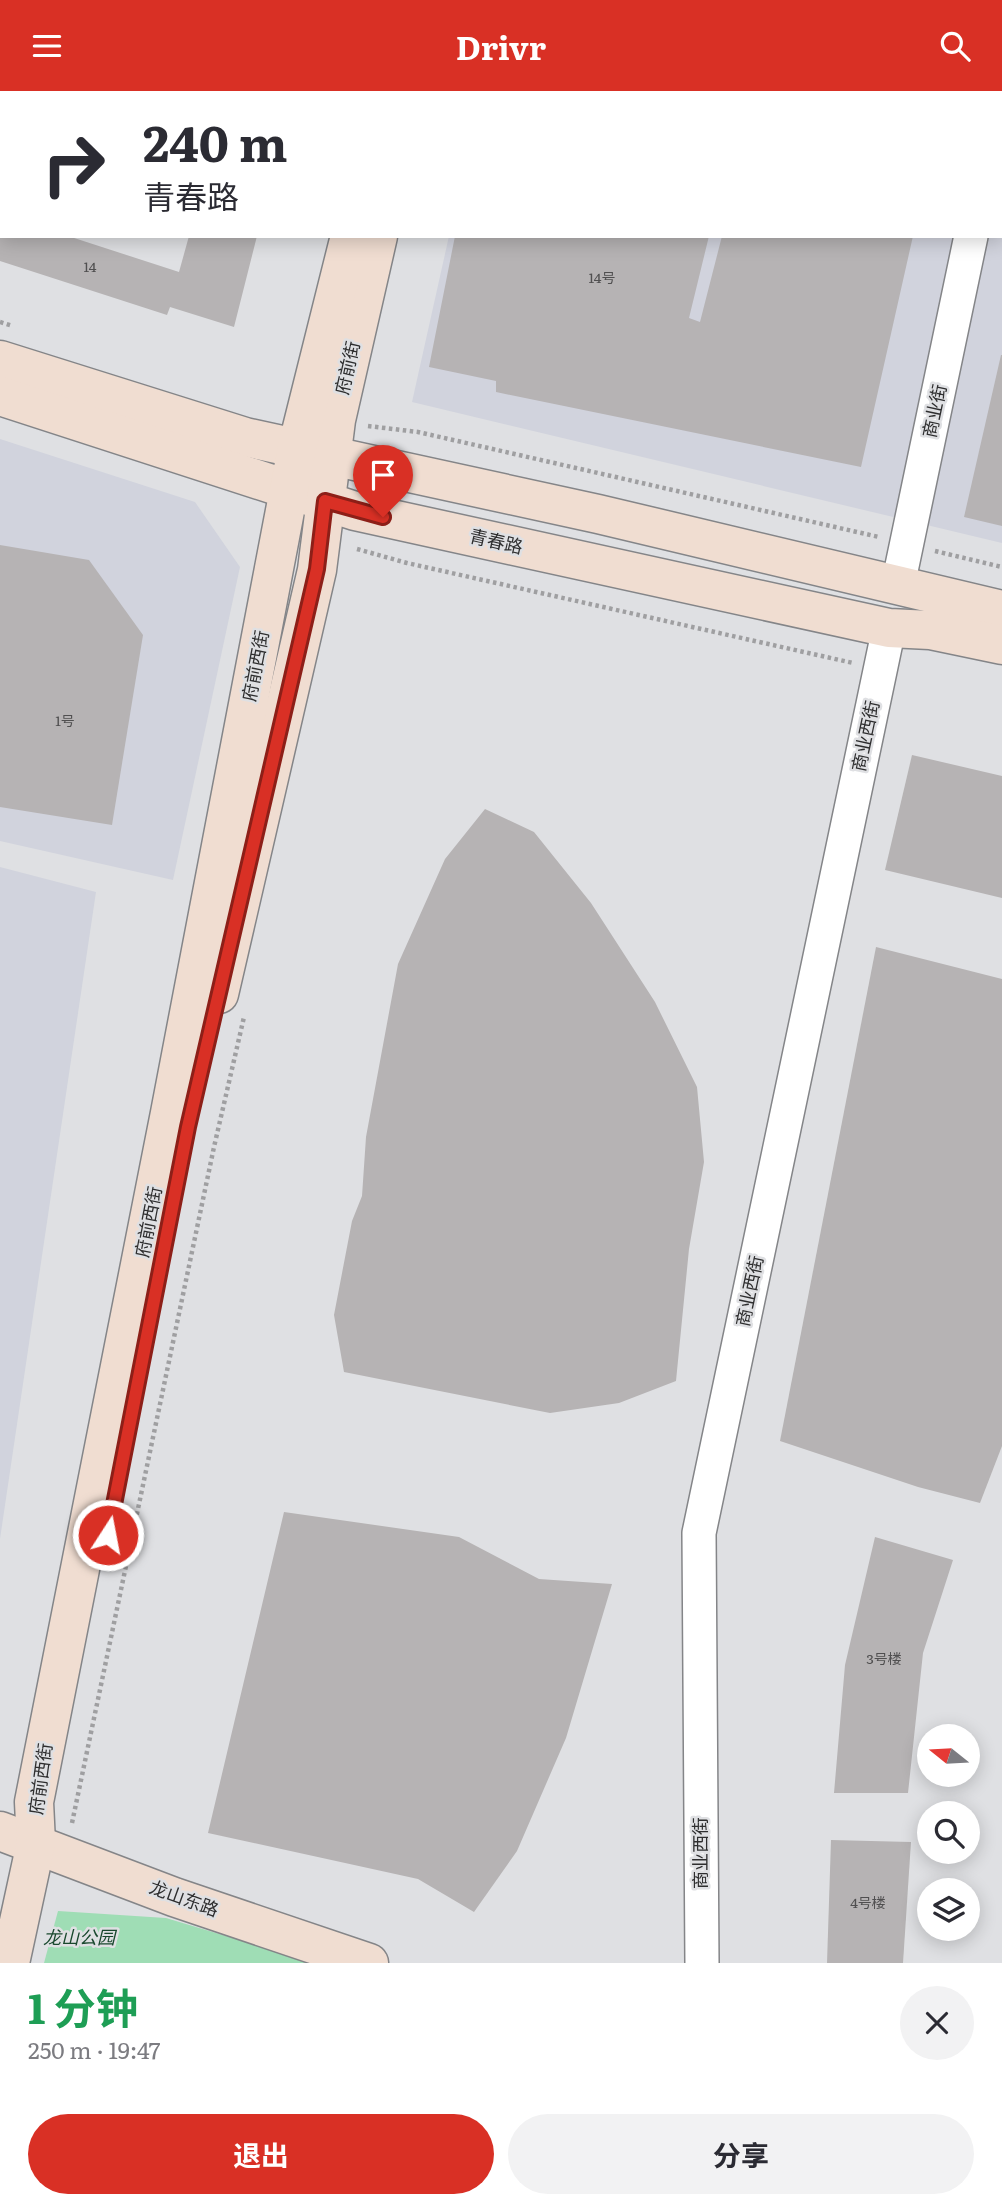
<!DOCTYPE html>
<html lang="zh">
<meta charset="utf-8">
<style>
:root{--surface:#fff;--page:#f2f2f3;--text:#2b2b33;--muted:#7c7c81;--accent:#d93025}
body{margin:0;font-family:Literata,"Noto Sans SC",serif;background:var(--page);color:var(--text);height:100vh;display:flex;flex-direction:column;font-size:26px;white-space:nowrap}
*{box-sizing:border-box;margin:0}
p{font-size:23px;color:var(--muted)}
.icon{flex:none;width:38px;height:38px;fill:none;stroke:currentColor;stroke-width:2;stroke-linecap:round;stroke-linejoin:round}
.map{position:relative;height:1872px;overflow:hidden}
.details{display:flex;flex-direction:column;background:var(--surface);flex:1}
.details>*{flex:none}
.guide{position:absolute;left:0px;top:0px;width:1003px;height:147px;box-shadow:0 4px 18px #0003;background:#fff;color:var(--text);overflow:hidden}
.needle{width:46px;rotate:288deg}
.buttons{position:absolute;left:917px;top:1633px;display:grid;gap:14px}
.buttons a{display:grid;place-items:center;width:63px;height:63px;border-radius:50%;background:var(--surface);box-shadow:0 4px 18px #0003;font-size:35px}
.pin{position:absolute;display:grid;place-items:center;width:60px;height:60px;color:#fff;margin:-72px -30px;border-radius:50% 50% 50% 0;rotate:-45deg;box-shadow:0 0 7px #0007}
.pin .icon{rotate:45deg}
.me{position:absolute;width:77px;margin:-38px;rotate:11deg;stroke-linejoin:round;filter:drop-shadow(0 0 5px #0008)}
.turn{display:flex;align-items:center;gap:24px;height:147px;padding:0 28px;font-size:32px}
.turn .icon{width:91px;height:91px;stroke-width:2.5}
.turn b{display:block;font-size:49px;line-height:60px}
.round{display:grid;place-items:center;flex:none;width:74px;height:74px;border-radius:37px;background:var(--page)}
.headline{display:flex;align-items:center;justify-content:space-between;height:119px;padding:0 28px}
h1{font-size:42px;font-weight:700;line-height:52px;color:#1e9e55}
.button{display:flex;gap:14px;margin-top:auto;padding:14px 28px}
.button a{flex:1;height:80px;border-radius:42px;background:var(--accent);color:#fff;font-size:28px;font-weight:700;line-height:80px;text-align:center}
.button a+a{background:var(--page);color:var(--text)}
header{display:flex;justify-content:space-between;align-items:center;height:91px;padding:0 28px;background:var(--accent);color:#fff;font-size:32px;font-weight:700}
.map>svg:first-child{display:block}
</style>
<header><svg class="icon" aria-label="menu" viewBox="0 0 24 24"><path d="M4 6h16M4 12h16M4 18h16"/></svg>Drivr<svg class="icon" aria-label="search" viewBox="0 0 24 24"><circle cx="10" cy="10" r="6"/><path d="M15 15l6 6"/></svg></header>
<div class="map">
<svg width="1002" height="1872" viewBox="0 0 1002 1872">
<rect width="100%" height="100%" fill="#dfe0e3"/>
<g fill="#d1d3dd">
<polygon points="482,0 1002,0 1002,452 412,311 449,145 1001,145 1001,2 482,2"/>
<polygon points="0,348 195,411 240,476 173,789 0,750"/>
<polygon points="0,776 96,801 0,1448"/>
</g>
<polygon fill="#9fddb5" points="58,1820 166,1827 316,1872 44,1872"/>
<g fill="#b6b3b4">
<polygon points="0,145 68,145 179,181 189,145 257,145 234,236 170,216 167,224 0,170"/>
<polygon points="455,145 709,145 689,227 700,231 722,145 913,145 861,376 496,301 496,290 429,276"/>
<polygon points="1001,264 1002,264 1002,435 964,426"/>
<polygon points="0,454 89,469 143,544 112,734 0,716"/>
<polygon points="912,664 1002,685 1002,807 885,779"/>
<polygon points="485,718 534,741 591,812 655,911 697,996 704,1071 689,1158 676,1290 619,1312 550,1322 344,1281 334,1224 352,1130 362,1105 366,1046 398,873 445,768"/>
<polygon points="876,856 1002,888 1002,1355 980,1412 918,1396 780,1350"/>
<polygon points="284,1421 459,1446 539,1488 612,1493 566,1647 517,1760 474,1821 418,1788 208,1742"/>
<polygon points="875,1446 953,1469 923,1562 908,1702 834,1702 845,1574"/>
<polygon points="831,1749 911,1751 903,1872 827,1872"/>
</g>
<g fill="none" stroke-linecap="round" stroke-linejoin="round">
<defs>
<g id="street">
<polyline points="1000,2 1000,0"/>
<polyline points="898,494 971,145"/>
<polyline points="702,1872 699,1442 889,537"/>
</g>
<g id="secondary">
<polyline points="384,2 384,0"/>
<polyline points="411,2 412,0"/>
<polyline points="0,269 245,346 598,423 1002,519"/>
<polyline points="0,305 355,420 889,537 930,539 1002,554"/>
<polyline points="219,903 317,479 336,329 378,145"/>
<polyline points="0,1740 174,1806 369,1872"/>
<polyline points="10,1872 36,1752 34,1711 170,1022 297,357 350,145"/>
</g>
</defs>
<use href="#street" stroke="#848588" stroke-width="36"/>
<use href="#secondary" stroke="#848588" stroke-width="41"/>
<g stroke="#9f9fa1" stroke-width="4.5" stroke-dasharray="3.5 3.5" stroke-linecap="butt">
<polyline points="0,231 13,235"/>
<polyline points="368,335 418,341 879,446"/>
<polyline points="357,458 407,472 853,572"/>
<polyline points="935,460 1002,476"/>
<polyline points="72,1732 214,1056 244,926"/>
</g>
<use href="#street" stroke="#fff" stroke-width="33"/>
<use href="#secondary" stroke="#f0ddd1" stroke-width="38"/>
</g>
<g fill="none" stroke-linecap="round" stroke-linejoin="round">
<defs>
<polyline id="route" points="108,1444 188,1036 317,478 325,410 383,426"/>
</defs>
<use href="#route" stroke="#8d1f18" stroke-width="18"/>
<use href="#route" stroke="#d93025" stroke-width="12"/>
</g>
<g text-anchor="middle" stroke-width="5" stroke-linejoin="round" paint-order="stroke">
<g font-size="14" fill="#504f50">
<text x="90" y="181">14</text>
<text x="602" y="192">14号</text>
<text x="65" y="635">1号</text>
<text x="884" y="1573">3号楼</text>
<text x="868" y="1817">4号楼</text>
</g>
<g font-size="18" fill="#2e2e2f" stroke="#dfe0e3">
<text transform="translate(348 277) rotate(-77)" y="6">府前街</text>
<text transform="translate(935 320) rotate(-78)" y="6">商业街</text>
<text transform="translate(496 451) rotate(13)" y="6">青春路</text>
<text transform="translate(256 575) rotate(-79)" y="6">府前西街</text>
<text transform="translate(866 645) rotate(-78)" y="6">商业西街</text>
<text transform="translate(149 1131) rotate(-79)" y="6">府前西街</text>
<text transform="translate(750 1200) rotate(-78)" y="6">商业西街</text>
<text transform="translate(41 1688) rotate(-82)" y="6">府前西街</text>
<text transform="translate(701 1762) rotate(-90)" y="6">商业西街</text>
<text transform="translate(184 1808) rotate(20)" y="6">龙山东路</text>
</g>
<g font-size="18" font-style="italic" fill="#19482e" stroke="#dfe0e3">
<text x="79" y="1853">龙山公园</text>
</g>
</g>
</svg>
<div class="buttons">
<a><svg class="needle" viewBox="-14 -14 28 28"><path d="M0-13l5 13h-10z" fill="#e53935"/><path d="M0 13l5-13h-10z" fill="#7c7c81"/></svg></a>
<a><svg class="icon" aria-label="search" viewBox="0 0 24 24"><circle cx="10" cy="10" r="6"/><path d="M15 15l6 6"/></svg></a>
<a><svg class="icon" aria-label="layers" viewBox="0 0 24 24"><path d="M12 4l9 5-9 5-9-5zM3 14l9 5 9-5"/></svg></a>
</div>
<div class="pin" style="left:383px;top:426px;background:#d93025"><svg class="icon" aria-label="arrive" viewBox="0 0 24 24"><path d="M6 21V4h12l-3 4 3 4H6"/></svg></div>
<svg class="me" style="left:108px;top:1444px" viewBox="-20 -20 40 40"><circle r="17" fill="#d93025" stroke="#fff" stroke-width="3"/><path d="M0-11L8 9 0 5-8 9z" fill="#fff"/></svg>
<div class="guide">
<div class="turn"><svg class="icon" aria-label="right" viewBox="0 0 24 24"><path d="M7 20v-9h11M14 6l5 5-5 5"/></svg><div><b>240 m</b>青春路</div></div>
</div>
</div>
<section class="details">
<div class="headline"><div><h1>1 分钟</h1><p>250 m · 19:47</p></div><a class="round"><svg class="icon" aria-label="close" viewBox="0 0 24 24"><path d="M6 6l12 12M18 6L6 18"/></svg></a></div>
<div class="button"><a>退出</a><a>分享</a></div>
</section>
